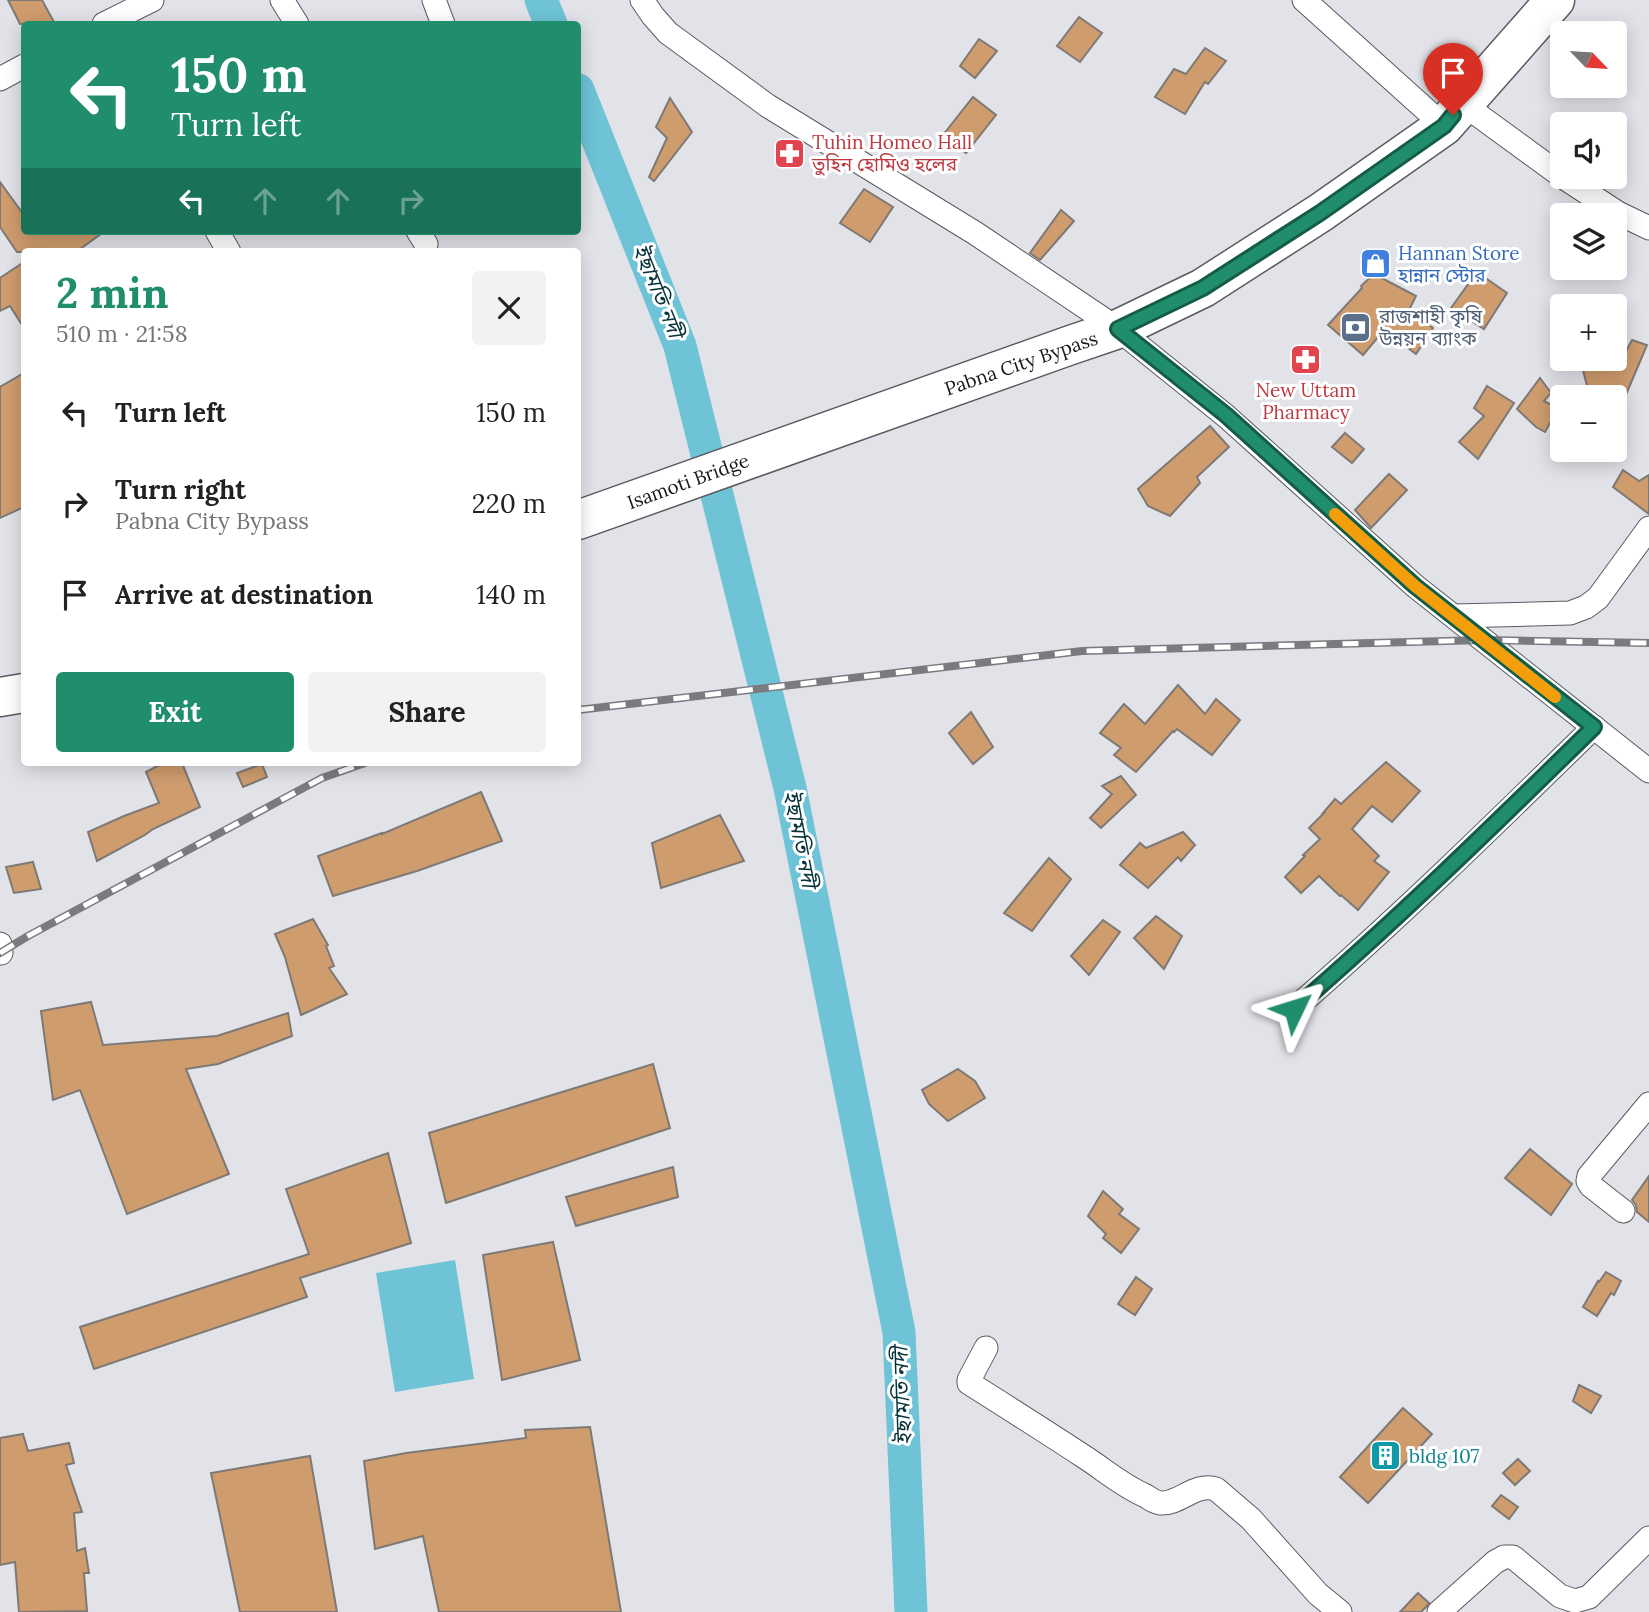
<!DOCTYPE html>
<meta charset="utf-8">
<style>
:root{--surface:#fff;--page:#f2f2f2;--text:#222;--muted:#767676;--accent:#208e6d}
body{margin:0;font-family:Lora,"Noto Sans Bengali",serif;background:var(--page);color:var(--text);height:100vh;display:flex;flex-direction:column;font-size:26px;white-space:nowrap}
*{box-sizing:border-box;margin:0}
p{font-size:23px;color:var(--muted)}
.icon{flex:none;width:38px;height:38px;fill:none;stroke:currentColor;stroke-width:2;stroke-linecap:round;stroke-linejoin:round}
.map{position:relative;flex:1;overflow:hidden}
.side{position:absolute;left:21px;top:248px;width:560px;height:518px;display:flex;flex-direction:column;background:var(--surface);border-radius:7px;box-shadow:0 4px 18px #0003}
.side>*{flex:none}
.guide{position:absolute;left:21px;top:21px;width:560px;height:214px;border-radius:7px;box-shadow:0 4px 18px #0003;background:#208e6d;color:#fff;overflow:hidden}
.needle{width:46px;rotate:115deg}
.tools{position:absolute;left:1550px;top:21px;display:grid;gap:14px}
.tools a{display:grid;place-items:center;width:77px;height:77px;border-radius:7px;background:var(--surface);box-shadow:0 4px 18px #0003;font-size:35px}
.pin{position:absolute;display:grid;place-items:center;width:60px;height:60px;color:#fff;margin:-72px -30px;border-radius:50% 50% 50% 0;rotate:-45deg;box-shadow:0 0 7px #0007}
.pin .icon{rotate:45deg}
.me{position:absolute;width:77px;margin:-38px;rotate:49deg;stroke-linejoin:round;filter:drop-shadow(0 0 5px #0008)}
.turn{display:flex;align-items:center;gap:24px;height:147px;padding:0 35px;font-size:32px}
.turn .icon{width:91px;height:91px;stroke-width:2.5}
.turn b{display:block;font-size:49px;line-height:60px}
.lanes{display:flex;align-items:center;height:66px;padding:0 35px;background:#0003;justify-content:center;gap:35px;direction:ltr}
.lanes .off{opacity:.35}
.round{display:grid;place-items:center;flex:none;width:74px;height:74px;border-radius:7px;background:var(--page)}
.headline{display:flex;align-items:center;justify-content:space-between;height:119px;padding:0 35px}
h1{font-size:42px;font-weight:700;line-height:52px;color:var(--accent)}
.cta{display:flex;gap:14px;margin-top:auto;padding:14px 35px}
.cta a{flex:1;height:80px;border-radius:7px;background:var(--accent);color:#fff;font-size:28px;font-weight:700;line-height:80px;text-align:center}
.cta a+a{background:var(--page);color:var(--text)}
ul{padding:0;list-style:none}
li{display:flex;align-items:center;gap:21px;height:91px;padding:0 35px}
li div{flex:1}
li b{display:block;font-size:26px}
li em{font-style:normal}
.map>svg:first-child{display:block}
</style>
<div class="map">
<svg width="1649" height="1612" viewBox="0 0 1649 1612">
<rect width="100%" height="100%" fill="#e1e3e9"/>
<polygon fill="#6ec3d6" points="455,1260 474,1379 395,1392 376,1273"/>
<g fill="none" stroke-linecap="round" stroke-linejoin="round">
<g stroke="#6ec3d6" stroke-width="33">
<polyline points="541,0 551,24"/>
<polyline points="578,90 680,346 790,788 899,1332 911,1612"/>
</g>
</g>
<g fill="#cf9c6e" stroke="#7e7975" stroke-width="2">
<polygon points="8,0 42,0 55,24 20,24"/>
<polygon points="1079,17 1102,33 1080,62 1057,46"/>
<polygon points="979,39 997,51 975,78 960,66"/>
<polygon points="1205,48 1226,61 1208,84 1205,82 1185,114 1155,97 1174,69 1186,74"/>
<polygon points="973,97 996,115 966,153 943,135"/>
<polygon points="670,98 692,132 654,181 649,177 667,138 656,127"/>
<polygon points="0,182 24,215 24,231 105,231 76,252 17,252 0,227"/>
<polygon points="864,189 893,207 870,242 840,223"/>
<polygon points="1061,210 1074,221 1040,260 1030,253"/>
<polygon points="24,262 24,328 10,306 0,311 0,278"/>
<polygon points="1477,272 1507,293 1484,329 1451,308"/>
<polygon points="1374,274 1416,296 1409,310 1433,328 1416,354 1384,330 1363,355 1328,325 1362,288 1361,286"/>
<polygon points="1632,340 1647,345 1625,397 1590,397 1580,359 1622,359"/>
<polygon points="24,373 24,507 0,518 0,387"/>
<polygon points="1540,378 1551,393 1544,401 1563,411 1563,430 1550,423 1545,432 1536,427 1517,409"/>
<polygon points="1487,386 1514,403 1478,459 1459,442 1484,416 1474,408"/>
<polygon points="1210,426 1229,447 1197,477 1200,483 1170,516 1148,506 1138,489"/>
<polygon points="1345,433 1364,449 1352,463 1332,447"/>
<polygon points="1623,470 1639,481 1649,475 1649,514 1613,487"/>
<polygon points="1389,474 1407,490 1371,528 1355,510"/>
<polygon points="1178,685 1205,714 1216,699 1240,720 1212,755 1177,729 1174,732 1173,731 1136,772 1114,755 1121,748 1100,733 1124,704 1145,724"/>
<polygon points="971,712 993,747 973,764 949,733"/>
<polygon points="1386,762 1420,791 1392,822 1372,806 1352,829 1379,856 1374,861 1389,872 1358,910 1341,895 1340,896 1319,876 1301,893 1285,877 1305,856 1303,855 1320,839 1309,828 1324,813 1323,813 1335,799 1341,804"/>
<polygon points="163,763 182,763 200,807 153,829 145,835 97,861 88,832 124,816 159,803 146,772"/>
<polygon points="262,764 267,777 243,787 237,773"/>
<polygon points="1121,776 1136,795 1101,828 1090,818 1112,794 1102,786"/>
<polygon points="481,792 502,841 417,871 333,896 318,856 382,833 382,834"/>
<polygon points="720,815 744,861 661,888 652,843"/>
<polygon points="1183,832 1195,845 1181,861 1178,857 1148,888 1120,865 1140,843 1146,848"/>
<polygon points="1049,858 1071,879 1032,931 1004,913"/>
<polygon points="33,862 41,889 14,893 6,867"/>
<polygon points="1156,916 1182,936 1164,969 1134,938"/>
<polygon points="313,919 328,945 326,946 334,966 329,968 347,994 301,1015 285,957 275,934"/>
<polygon points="1103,920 1120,932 1089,975 1071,956"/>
<polygon points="91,1002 103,1045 217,1036 288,1013 292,1036 218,1064 186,1069 229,1174 127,1214 80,1090 53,1100 41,1011"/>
<polygon points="653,1064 670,1128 446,1203 429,1133"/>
<polygon points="958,1069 975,1081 985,1098 948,1121 929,1104 922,1090"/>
<polygon points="1530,1149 1572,1184 1551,1215 1505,1178"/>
<polygon points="388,1153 411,1243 300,1278 307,1297 94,1369 80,1327 309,1254 286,1189"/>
<polygon points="673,1167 678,1197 576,1226 566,1197"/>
<polygon points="1649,1176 1649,1222 1637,1212 1636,1205 1632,1200"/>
<polygon points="1103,1191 1123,1209 1119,1214 1139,1229 1121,1253 1103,1238 1106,1234 1088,1216"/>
<polygon points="553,1242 580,1360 502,1380 483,1255"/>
<polygon points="1606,1272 1621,1281 1614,1295 1611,1293 1597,1316 1583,1307 1598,1281 1599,1282"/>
<polygon points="1136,1277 1152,1289 1135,1315 1118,1304"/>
<polygon points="1579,1385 1601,1396 1591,1413 1573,1401"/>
<polygon points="1403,1408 1432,1434 1368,1503 1340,1477"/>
<polygon points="590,1427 621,1612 439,1612 423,1536 375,1549 364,1461 406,1453 526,1438 525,1430"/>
<polygon points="23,1434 28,1451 69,1443 74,1463 66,1465 82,1512 74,1513 77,1551 85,1548 89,1573 84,1573 87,1611 19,1612 15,1562 0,1565 0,1438"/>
<polygon points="310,1456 337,1612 240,1612 211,1473"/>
<polygon points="1518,1459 1530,1471 1515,1485 1503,1473"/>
<polygon points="1501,1495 1518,1507 1509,1519 1492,1506"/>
<polygon points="1418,1593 1429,1603 1427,1606 1421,1612 1400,1612"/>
</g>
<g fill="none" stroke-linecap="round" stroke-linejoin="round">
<defs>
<g id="minor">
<polyline points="282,0 297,24"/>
<polyline points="434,0 443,24"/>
<polyline points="642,0 653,16 668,33 768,106 975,233 1118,329 1226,416 1415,586 1649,771"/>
<polyline points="1304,0 1444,126"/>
<polyline points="104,24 152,0"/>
<polyline points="0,79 24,66"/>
<polyline points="1463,104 1563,177"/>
<polyline points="1563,177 1618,213 1649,228"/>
<polyline points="217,231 229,252"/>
<polyline points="418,231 426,244"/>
<polyline points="1454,616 1570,613 1586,607 1598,598 1649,528"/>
<polyline points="0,944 1,953"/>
<path d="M1294 1009C1398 919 1496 823 1594 727"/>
<polyline points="1623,1211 1591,1186 1588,1181 1589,1176 1649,1104"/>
<path d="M986 1348 969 1380V1383C1007 1407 1045 1431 1083 1456 1105 1470 1121 1485 1146 1496 1150 1499 1155 1502 1160 1503 1179 1505 1195 1482 1216 1489L1251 1519 1318 1594 1340 1612"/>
<polyline points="1439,1612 1495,1562 1504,1557 1513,1557 1560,1596 1575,1601 1589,1597 1649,1538"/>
</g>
<g id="trunk">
<polyline points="578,520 1068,346 1118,329 1203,288 1320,213 1444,126 1555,0"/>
<polyline points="0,697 24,693"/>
</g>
</defs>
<use href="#minor" stroke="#595b60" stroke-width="25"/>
<use href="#trunk" stroke="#595b60" stroke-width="41"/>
<use href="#minor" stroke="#fff" stroke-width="23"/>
<use href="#trunk" stroke="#fff" stroke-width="38"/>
<defs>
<g id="rail">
<polyline points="578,710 1082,651 1483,640 1649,643"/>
<polyline points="0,953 28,936 322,778 365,763"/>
</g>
</defs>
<use href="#rail" stroke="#7a7b7f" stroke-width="8"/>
<use href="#rail" stroke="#fff" stroke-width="5" stroke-dasharray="16" stroke-linecap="butt"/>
</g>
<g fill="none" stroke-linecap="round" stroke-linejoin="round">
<defs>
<path id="route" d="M1294 1009C1398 919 1496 823 1594 727L1415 586 1226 415 1118 329 1203 288 1320 213 1444 126 1453 115"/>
</defs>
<use href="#route" stroke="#155c47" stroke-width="18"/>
<use href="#route" stroke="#208e6d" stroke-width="12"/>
<polyline stroke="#f59e0b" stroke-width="12" points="1335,514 1415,586 1555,697"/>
</g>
<defs>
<symbol id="pharmacy-square" viewBox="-11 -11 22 22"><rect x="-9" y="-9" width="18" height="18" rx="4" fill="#e0444e" stroke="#fff"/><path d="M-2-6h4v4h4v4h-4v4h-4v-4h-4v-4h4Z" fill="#fff"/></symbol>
<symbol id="shop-square" viewBox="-11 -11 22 22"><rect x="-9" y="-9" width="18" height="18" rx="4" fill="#3f7fe0" stroke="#fff"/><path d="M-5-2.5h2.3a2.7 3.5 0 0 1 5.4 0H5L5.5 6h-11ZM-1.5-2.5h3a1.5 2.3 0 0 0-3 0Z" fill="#fff"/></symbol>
<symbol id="bank-square" viewBox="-11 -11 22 22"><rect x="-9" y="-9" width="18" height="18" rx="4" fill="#5c6f8a" stroke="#fff"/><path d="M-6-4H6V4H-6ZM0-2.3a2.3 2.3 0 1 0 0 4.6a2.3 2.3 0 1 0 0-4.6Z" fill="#fff"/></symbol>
<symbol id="building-square" viewBox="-11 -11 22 22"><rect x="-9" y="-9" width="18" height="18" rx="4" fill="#0f9aa8" stroke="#fff"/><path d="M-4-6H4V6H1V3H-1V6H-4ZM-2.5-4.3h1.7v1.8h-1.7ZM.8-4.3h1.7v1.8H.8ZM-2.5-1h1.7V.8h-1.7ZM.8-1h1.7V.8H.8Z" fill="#fff"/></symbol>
</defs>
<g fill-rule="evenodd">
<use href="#pharmacy-square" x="772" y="136" width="35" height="35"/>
<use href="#shop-square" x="1358" y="246" width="35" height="35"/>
<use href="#bank-square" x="1338" y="310" width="35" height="35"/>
<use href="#pharmacy-square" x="1288" y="342" width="35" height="35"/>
<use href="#building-square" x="1368" y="1438" width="35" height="35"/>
</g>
<g text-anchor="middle" stroke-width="6" stroke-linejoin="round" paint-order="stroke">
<g font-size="19" fill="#be3a42" stroke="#fff" text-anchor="start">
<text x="812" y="149">Tuhin Homeo Hall<tspan x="812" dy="22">তুহিন হোমিও হলের</tspan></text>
<text x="1306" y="397" text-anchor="middle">New Uttam<tspan x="1306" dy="22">Pharmacy</tspan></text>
</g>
<g font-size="19" fill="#366cbe" stroke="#fff" text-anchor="start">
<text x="1398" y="260">Hannan Store<tspan x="1398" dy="22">হান্নান স্টোর</tspan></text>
</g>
<g font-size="19" fill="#4e5e75" stroke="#fff" text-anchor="start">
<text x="1379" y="323">রাজশাহী কৃষি<tspan x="1379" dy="22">উন্নয়ন ব্যাংক</tspan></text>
</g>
<g font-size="19" fill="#18181b" stroke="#fff">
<text transform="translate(1021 363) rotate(-19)" y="7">Pabna City Bypass</text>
<text transform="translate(688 481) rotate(-20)" y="7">Isamoti Bridge</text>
</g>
<g font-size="19" fill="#0d838f" stroke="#fff" text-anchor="start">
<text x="1409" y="1463">bldg 107</text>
</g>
<g font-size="21" font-style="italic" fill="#08323a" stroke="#fff">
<text transform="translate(658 291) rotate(68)" y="7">ইছামতি নদী</text>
<text transform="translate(800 839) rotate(79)" y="7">ইছামতি নদী</text>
<text transform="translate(902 1396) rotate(-92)" y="7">ইছামতি নদী</text>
</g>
</g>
</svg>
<div class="tools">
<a><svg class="needle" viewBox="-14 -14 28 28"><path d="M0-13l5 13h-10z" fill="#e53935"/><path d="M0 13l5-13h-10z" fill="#767676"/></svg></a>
<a><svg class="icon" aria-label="sound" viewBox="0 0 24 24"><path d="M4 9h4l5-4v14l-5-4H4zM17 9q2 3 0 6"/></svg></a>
<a><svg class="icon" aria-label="layers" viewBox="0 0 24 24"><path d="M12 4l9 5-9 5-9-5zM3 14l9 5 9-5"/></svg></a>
<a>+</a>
<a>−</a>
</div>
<div class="pin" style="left:1453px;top:115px;background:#d93025"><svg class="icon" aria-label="arrive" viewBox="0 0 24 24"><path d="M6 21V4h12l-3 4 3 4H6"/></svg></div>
<svg class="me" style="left:1294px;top:1009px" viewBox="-20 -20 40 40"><path d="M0-17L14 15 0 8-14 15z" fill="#208e6d" stroke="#fff" stroke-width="4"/></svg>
<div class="guide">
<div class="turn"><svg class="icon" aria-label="left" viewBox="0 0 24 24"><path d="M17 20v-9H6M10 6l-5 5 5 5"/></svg><div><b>150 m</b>Turn left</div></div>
<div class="lanes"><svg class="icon" aria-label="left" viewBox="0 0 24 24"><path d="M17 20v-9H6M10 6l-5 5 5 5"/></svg><svg class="icon off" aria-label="ahead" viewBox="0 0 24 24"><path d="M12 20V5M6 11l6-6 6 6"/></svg><svg class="icon off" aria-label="ahead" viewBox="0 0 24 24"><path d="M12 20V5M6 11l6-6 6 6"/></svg><svg class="icon off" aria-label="right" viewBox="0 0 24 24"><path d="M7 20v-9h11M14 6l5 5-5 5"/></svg></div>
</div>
<section class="side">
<div class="headline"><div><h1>2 min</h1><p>510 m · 21:58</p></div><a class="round"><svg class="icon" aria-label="close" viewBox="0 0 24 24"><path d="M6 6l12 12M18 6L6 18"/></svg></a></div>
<ul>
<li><svg class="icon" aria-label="left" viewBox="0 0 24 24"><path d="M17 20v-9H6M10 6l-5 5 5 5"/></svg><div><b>Turn left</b></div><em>150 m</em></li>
<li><svg class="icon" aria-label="right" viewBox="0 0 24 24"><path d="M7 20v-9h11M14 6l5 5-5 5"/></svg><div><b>Turn right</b><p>Pabna City Bypass</p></div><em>220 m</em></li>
<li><svg class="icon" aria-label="arrive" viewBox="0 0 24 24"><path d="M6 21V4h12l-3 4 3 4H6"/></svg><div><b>Arrive at destination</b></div><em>140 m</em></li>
</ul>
<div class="cta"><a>Exit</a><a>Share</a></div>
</section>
</div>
